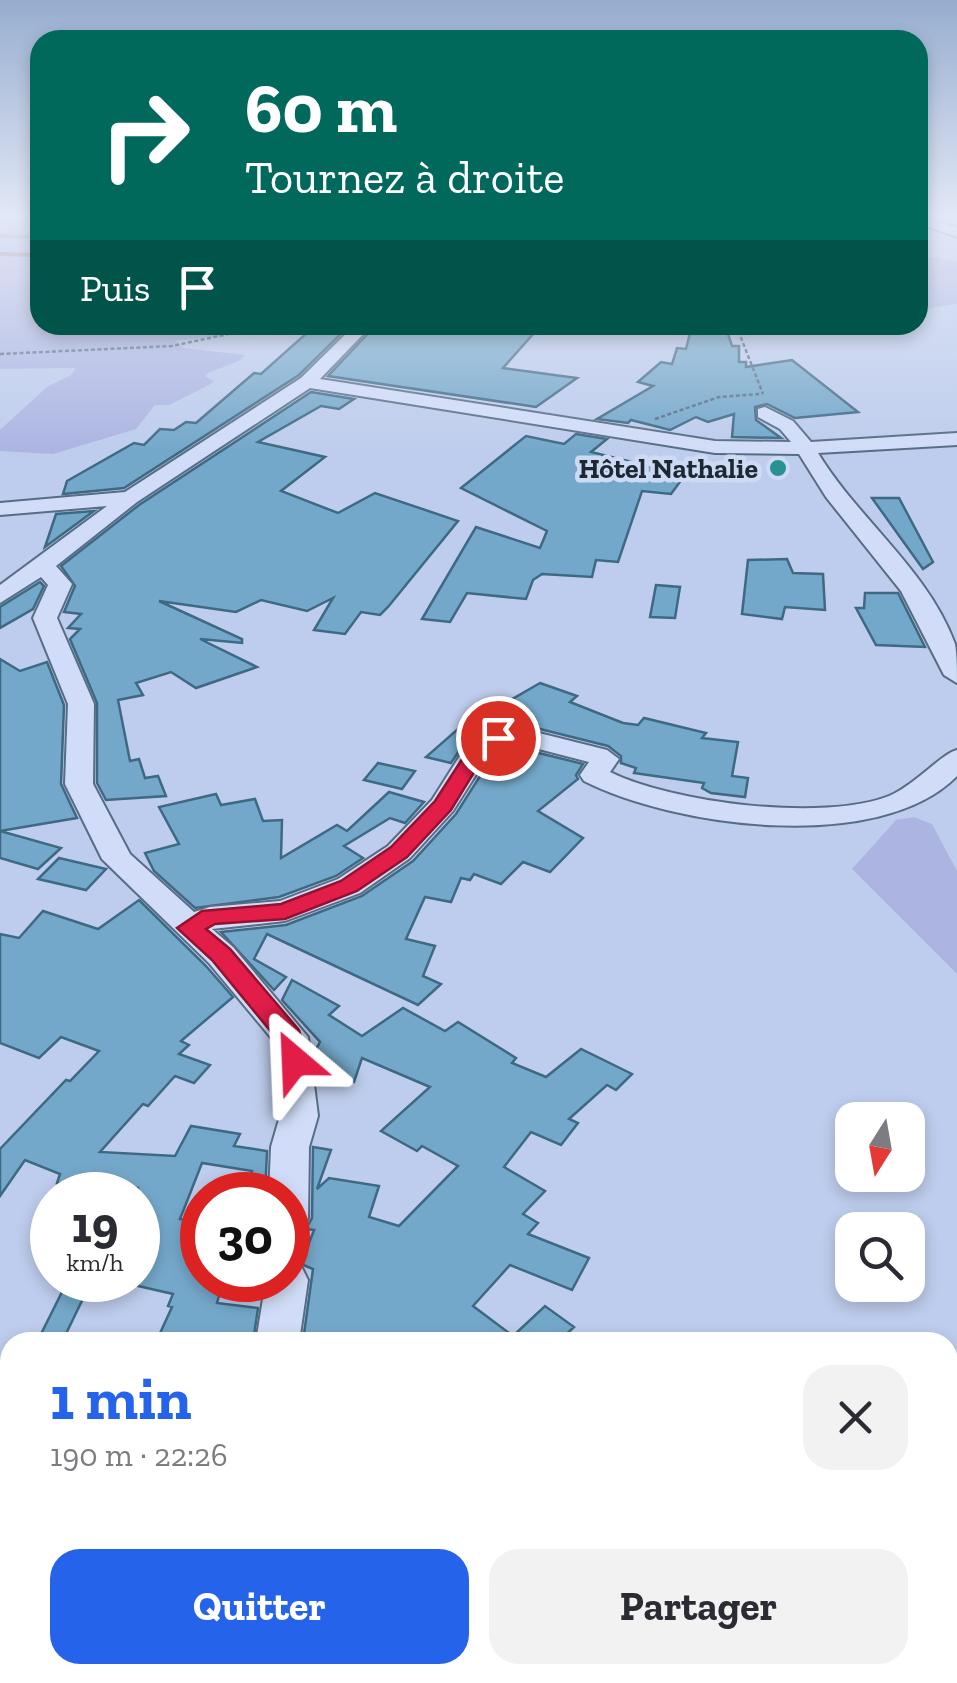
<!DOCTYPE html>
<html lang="fr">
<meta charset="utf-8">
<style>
:root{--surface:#fff;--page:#f2f2f3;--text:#2b2b33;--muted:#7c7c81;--accent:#2563eb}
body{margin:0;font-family:"Zilla Slab",serif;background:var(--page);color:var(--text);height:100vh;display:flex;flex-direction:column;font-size:38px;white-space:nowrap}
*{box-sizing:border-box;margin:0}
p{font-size:32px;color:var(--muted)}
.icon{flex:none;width:55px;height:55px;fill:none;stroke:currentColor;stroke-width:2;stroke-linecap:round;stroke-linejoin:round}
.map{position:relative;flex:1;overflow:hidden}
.panel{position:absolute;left:0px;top:1332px;width:958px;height:352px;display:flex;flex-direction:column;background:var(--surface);border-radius:30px 30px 0 0;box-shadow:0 5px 15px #0003}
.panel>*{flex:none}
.guide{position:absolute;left:30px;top:30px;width:898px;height:305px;border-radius:30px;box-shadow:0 5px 15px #0003;background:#00695c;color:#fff;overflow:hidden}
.needle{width:65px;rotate:191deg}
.fabs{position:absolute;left:835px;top:1102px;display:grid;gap:20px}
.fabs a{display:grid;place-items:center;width:90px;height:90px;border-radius:20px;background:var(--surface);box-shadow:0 5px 15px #0003;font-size:50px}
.speed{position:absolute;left:30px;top:1172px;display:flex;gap:20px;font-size:50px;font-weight:700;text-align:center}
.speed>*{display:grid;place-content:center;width:130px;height:130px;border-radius:50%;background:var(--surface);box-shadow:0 5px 15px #0003;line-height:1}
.speed small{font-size:25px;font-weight:400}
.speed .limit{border:15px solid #d22;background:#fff;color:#111}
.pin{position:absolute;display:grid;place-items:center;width:85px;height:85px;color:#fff;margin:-42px;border:5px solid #fff;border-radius:50%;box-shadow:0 2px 10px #0007}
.me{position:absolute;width:110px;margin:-55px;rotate:334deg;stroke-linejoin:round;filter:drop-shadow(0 0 8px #0008)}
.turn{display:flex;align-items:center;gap:35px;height:210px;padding:0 50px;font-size:45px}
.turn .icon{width:130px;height:130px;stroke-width:2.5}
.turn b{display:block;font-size:70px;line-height:85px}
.then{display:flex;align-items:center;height:95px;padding:0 50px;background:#0003;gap:20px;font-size:38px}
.round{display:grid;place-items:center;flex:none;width:105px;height:105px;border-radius:30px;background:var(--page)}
.head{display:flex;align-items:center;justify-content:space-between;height:170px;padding:0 50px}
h1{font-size:60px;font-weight:700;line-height:75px;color:var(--accent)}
.cta{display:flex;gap:20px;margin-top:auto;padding:20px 50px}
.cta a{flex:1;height:115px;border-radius:30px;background:var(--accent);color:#fff;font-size:40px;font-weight:700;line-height:115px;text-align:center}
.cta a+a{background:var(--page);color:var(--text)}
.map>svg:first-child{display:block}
</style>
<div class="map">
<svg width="957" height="1683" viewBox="0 0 957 1683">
<rect width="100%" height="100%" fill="#becded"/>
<g fill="#acb5e2">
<polygon points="0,215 40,215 40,325 260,325 239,333 176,341 183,348 245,355 239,361 208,373 205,376 214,381 209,385 169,405 155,405 136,429 53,454 0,451 0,430 47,387 71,375 75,368 0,369"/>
<polygon points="918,255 957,261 957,304 918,310"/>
<polygon points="914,817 932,824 957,871 957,974 852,869 896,820"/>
<polygon points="577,1675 768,1675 777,1683 580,1683"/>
</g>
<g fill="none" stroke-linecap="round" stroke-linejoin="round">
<g stroke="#8b6972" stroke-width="4">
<polyline points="0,216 18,215"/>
<polyline points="0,236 40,237"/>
<polyline points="0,254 40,255"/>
</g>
</g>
<g fill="#74a8ca" stroke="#3e6983" stroke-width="2.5">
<polygon points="323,325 350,325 299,375 124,488 63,494 67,481 134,443 144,445 160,429 174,430 186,422 196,423 254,373 261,374 309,331 317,332"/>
<polygon points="376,325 541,325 503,368 577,378 536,407 328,376"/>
<polygon points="699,325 725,325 732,346 739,346 739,362 746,362 746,367 792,360 858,412 795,418 767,404 755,407 756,420 781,438 732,437 734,414 708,422 696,417 670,430 631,420 628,423 597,419 653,386 638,382 661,362 672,364 677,348 686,349 690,333 696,334"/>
<polygon points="311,392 354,399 339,409 321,406 258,442 325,457 281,491 338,513 375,493 458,521 388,607 380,615 361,612 345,634 314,630 333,598 307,611 261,600 236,612 159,601 242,639 242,643 200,639 257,667 196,688 171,672 136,683 143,695 118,700 130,761 139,759 145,778 158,776 166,796 106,800 97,783 97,703 70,639 80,629 68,628 81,614 64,612 75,586 61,566 139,505"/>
<polygon points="576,434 607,439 591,452 685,475 671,494 642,491 618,562 596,560 592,577 542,574 533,580 526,599 467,593 450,622 422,619 476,527 540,548 547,531 461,488 526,436 564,444"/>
<polygon points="872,498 899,498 933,562 923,569"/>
<polygon points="94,511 45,547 56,514"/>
<polygon points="787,559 793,573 823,574 825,610 785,607 782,619 742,614 748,560"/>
<polygon points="40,582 44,586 33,609 0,628 0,607"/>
<polygon points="656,585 680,587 675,618 650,617"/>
<polygon points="865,593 898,593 925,647 876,645 856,608 864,608"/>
<polygon points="0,659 20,671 47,662 64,705 61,784 77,818 0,831"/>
<polygon points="540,683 577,696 570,702 623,723 638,725 644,718 706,733 702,738 738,742 732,776 748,778 745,797 711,793 702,788 704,783 634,773 636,768 621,763 621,756 608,746 528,726 486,729 461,748 451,763 426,757 475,714 483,716"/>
<polygon points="506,750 527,750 583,764 576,775 578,779 538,811 583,838 550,872 523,862 501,884 474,874 470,880 461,878 451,902 425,897 406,939 435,946 423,976 441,984 418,1005 267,934 254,959 286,977 274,990 221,932 286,925 362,896 413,861 456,814 487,765"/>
<polygon points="378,763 415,771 402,789 364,780"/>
<polygon points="389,792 424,802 405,823 390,818 344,846 363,858 336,876 279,897 195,908 154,871 145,853 179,844 159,807 216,794 221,805 255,799 263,821 282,820 281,858 337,825 347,831"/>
<polygon points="0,831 61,848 38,869 0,858"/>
<polygon points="59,858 106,869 86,890 38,879"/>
<polygon points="139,900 206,966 233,997 181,1041 189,1045 179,1054 210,1065 194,1083 175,1076 148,1106 143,1104 100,1152 175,1156 191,1126 240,1134 234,1146 267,1151 265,1195 243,1195 252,1171 202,1163 180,1219 198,1222 184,1249 202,1252 201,1279 223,1282 217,1303 258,1308 253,1342 156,1342 172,1307 168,1306 173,1294 138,1286 138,1188 57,1183 60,1174 25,1160 0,1196 0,1149 66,1080 70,1081 99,1051 61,1037 39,1058 0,1043 0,934 19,938 43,911 98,929"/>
<polygon points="292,980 339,1006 329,1015 362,1036 403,1008 445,1031 458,1022 516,1058 512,1063 546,1077 581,1049 632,1074 616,1090 607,1085 569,1119 578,1123 561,1145 531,1132 504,1167 545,1191 523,1214 538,1223 528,1234 589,1258 572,1290 510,1265 473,1306 513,1336 545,1306 574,1327 558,1342 303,1341 313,1269 301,1264 314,1230 306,1229 312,1218 313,1147 331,1150 317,1189 329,1178 379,1186 369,1217 399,1226 458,1166 422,1146 417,1151 381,1131 430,1087 362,1058 354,1082 316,1068 314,1053 320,1042 282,1000"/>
<polygon points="68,1280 92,1280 62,1342 37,1342"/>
</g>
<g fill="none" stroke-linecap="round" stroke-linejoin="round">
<defs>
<g id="minor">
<polygon points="918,215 957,228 957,237 918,223"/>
<path d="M355 325H372L320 379 715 441 791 442 780 429 758 417V409L765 407 793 421 811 442 957 433V445L818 453C858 519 928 570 955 644 957 655 957 671 957 683L944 675 901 591 826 497 799 454 715 453 310 388 137 502 56 566 72 584 57 618 94 704 93 784 130 854 194 912 210 907 280 901 338 879 388 846 432 800 463 751 488 732 527 730 607 750 619 759 610 772C673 803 823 822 889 796 914 786 941 754 957 750V776C879 855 675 827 584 781L580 775 589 762 527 746H505L484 762 453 811 410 858 360 893 285 921 212 929 233 947 308 1037 318 1116 309 1147 308 1218 302 1229 288 1234V1195H269L271 1147 280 1116 273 1040 209 963 102 859 65 784 68 704 33 618 48 585 41 577 0 603V585L107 506 0 515V503L125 492 301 378Z"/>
<polygon points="288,1263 302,1268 308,1280 299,1342 256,1342 266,1280 288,1280"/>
<polygon points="0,1451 10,1455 10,1503 0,1499"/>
<polygon points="81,1675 134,1675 137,1683 84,1683"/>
<polygon points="173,1675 225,1675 223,1683 171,1683"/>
</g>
</defs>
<use href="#minor" stroke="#576d84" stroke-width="4"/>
<g stroke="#576d84" stroke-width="2.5" stroke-dasharray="4 2.5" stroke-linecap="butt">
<polyline points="736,325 763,394"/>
<polyline points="0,354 172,346 270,325"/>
<polyline points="655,419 719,397 760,394"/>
</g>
<polyline stroke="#576d84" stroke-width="8" stroke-dasharray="11 8" stroke-linecap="butt" points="948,1486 957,1489"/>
<use href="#minor" fill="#d1ddf8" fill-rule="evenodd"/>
</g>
<linearGradient id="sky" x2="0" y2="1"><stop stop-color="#97adcf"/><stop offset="0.48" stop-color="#e2e8f7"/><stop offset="1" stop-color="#e2e8f7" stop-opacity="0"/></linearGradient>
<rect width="957" height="451" fill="url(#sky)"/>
<polygon fill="#e11d48" stroke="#92132f" stroke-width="2.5" points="498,732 509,738 481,761 451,810 407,857 357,891 285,919 215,924 206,929 230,949 299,1030 308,1061 304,1068 285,1068 277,1039 212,960 177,928 202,911 281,904 341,881 391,847 435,801 466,753"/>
<circle fill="#299290" stroke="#ced9f4" stroke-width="4" cx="778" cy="468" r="10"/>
<g text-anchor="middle" stroke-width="9" stroke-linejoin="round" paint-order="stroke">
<g font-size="28" font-weight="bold" fill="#1c2934" stroke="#ced9f4" text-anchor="end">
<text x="758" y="478">Hôtel Nathalie</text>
</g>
</g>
</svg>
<div class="fabs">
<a><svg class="needle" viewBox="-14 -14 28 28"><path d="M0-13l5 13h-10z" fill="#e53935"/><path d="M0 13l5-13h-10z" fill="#7c7c81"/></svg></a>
<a><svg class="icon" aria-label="search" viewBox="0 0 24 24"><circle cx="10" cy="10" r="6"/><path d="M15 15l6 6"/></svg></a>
</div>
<div class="speed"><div>19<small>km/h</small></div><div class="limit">30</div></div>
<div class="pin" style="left:498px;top:738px;background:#d93025"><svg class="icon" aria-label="arrive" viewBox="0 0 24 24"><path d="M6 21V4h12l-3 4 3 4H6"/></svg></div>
<svg class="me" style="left:295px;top:1061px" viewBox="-20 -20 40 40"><path d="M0-17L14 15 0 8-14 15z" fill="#e11d48" stroke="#fff" stroke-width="4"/></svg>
<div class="guide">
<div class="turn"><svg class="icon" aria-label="right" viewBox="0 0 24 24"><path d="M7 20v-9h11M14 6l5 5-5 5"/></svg><div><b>60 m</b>Tournez à droite</div></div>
<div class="then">Puis<svg class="icon" aria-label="arrive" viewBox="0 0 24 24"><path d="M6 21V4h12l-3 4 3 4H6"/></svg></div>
</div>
<section class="panel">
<div class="head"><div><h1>1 min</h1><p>190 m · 22:26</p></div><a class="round"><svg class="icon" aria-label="close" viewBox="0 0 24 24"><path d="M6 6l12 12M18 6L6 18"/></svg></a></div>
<div class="cta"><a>Quitter</a><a>Partager</a></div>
</section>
</div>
